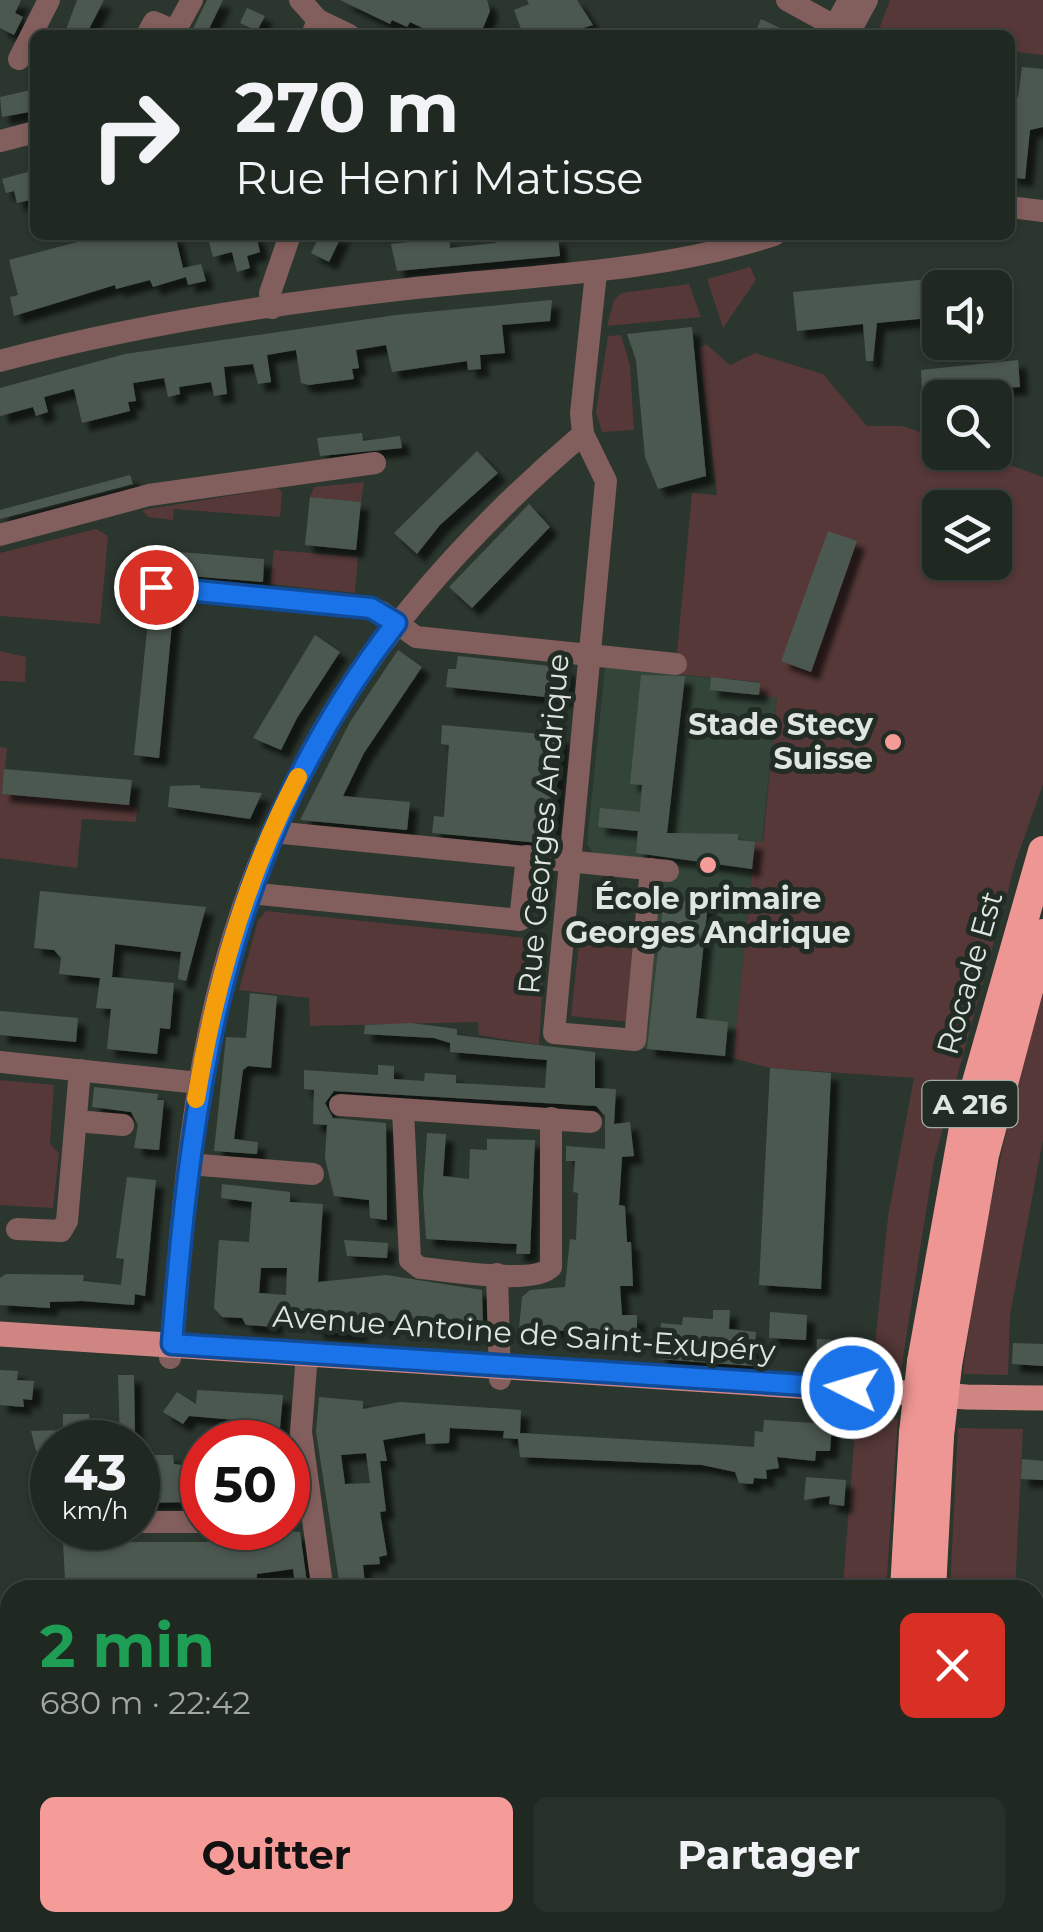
<!DOCTYPE html>
<html lang="fr">
<meta charset="utf-8">
<style>
:root{--surface:#202822;--page:#28302a;--text:#f1f3f6;--muted:#a2a6a5;--line:#3d4440;--accent:#f59b98}
body{margin:0;font-family:Montserrat,sans-serif;background:var(--page);color:var(--text);height:100vh;display:flex;flex-direction:column;font-size:38px;white-space:nowrap}
*{box-sizing:border-box;margin:0}
p{font-size:32px;color:var(--muted)}
.icon{flex:none;width:55px;height:55px;fill:none;stroke:currentColor;stroke-width:2;stroke-linecap:round;stroke-linejoin:round}
.map{position:relative;flex:1;overflow:hidden}
.sheet{position:absolute;left:0px;top:1580px;width:1045px;height:352px;display:flex;flex-direction:column;background:var(--surface);border-radius:30px 30px 0 0;box-shadow:0 2px 8px #0004,0 0 0 2px var(--line)}
.sheet>*{flex:none}
.guide{position:absolute;left:30px;top:30px;width:985px;height:210px;border-radius:15px;box-shadow:0 2px 8px #0004,0 0 0 2px var(--line);background:#202822;color:var(--text);overflow:hidden}
.fabs{position:absolute;left:922px;top:270px;display:grid;gap:20px}
.fabs a{display:grid;place-items:center;width:90px;height:90px;border-radius:15px;background:var(--surface);box-shadow:0 2px 8px #0004,0 0 0 2px var(--line);font-size:50px}
.speed{position:absolute;left:30px;top:1420px;display:flex;gap:20px;font-size:50px;font-weight:700;text-align:center}
.speed>*{display:grid;place-content:center;width:130px;height:130px;border-radius:50%;background:var(--surface);box-shadow:0 2px 8px #0004,0 0 0 2px var(--line);line-height:1}
.speed small{font-size:25px;font-weight:400}
.speed .limit{border:15px solid #d22;background:#fff;color:#111}
.pin{position:absolute;display:grid;place-items:center;width:85px;height:85px;color:#fff;margin:-42px;border:5px solid #fff;border-radius:50%;box-shadow:0 2px 10px #0007}
.me{position:absolute;width:110px;margin:-55px;rotate:275deg;stroke-linejoin:round;filter:drop-shadow(0 0 8px #0008)}
.turn{display:flex;align-items:center;gap:35px;height:210px;padding:0 40px;font-size:45px}
.turn .icon{width:130px;height:130px;stroke-width:2.5}
.turn b{display:block;font-size:70px;line-height:85px}
.round{display:grid;place-items:center;flex:none;width:105px;height:105px;border-radius:15px;background:var(--page)}
.head{display:flex;align-items:center;justify-content:space-between;height:170px;padding:0 40px}
h1{font-size:60px;font-weight:700;line-height:75px;color:#1e9e55}
.action{display:flex;gap:20px;margin-top:auto;padding:20px 40px}
.action a{flex:1;height:115px;border-radius:15px;background:var(--accent);color:#111;font-size:40px;font-weight:700;line-height:115px;text-align:center}
.action a+a{background:var(--page);color:var(--text)}
.map>svg:first-child{display:block}
</style>
<div class="map">
<svg width="1043" height="1932" viewBox="0 0 1043 1932">
<defs>
<filter id="shadow"><feDropShadow dx="8" dy="8" stdDeviation="2.5" flood-color="#0009"/></filter>
</defs>
<rect width="100%" height="100%" fill="#2b362e"/>
<polygon fill="#334438" points="605,667 760,683 777,697 762,842 755,843 733,1058 642,1048 663,861 593,853 587,844"/>
<g fill="#553837" fill-rule="evenodd">
<polygon points="890,0 1043,0 1043,55 1010,51 1010,35 878,32"/>
<polygon points="750,267 756,280 723,328 707,279"/>
<polygon points="689,284 701,317 607,326 614,300 621,293"/>
<polygon points="621,335 630,365 634,430 602,432 596,413 608,336"/>
<path d="M706 344 730 365 755 353 823 374 867 426H903L940 439V452L976 453 1043 477V784L1016 861 934 1161 900 1377 872 1374 888 1216 914 1078 770 1068 733 1058 755 842H763L777 698 759 695V682L675 674 692 493 717 495 699 349ZM940 508H995V562H940Z"/>
<polygon points="364,482 361,502 310,497 314,487"/>
<polygon points="277,488 282,492 280,517 174,509 173,520 148,517 142,510"/>
<polygon points="96,529 108,536 100,624 0,616 0,553"/>
<polygon points="274,550 358,557 355,593 270,584"/>
<polygon points="0,651 26,657 25,682 0,681"/>
<polygon points="0,747 7,748 3,794 129,805 137,808 136,822 82,819 77,868 0,858"/>
<polygon points="266,911 545,940 539,1045 479,1035 478,1022 310,1026 309,998 239,990 258,920"/>
<polygon points="579,943 636,949 629,1022 571,1016"/>
<path d="M1043 987V1140L1010 1316 1008 1375 963 1374C979 1242 1008 1116 1043 987Z"/>
<polygon points="0,1080 54,1085 50,1144 59,1153 53,1208 0,1205"/>
<polygon points="856,1417 898,1419 886,1589 843,1585"/>
<polygon points="958,1428 1023,1429 1015,1590 950,1590"/>
</g>
<g fill="#4c5850" fill-rule="evenodd" filter="url(#shadow)">
<polygon points="0,0 21,0 15,13 23,17 14,35 0,28"/>
<polygon points="77,0 104,0 86,35 64,35"/>
<polygon points="207,0 223,0 206,35 190,35"/>
<polygon points="340,0 487,0 490,11 480,35 437,35 410,22 407,27 392,20 390,24"/>
<polygon points="527,0 577,0 593,25 561,35 523,34 514,10 529,4"/>
<polygon points="247,8 265,16 257,31 240,23"/>
<polygon points="761,19 795,35 754,35"/>
<polygon points="1022,67 1043,69 1043,127 1030,130 1025,179 1010,177 1010,96 1018,97"/>
<polygon points="35,89 35,111 2,117 0,97"/>
<polygon points="35,170 35,199 17,203 14,191 6,193 2,179"/>
<polygon points="104,235 175,235 183,268 201,264 206,281 188,285 186,277 153,287 150,280 116,289 115,285 14,316 10,297 18,295 9,260"/>
<polygon points="207,235 256,235 260,252 247,256 250,268 237,272 232,252 213,257"/>
<polygon points="320,235 342,235 329,262 311,253"/>
<polygon points="495,235 528,235 529,240 558,237 560,256 397,271 391,244 449,238 450,248 496,243"/>
<polygon points="940,278 940,317 877,323 873,361 866,361 863,324 797,331 793,292"/>
<polygon points="552,300 550,321 502,325 505,353 480,355 481,369 468,370 467,361 392,372 386,345 356,350 359,368 352,369 354,379 309,385 301,383 296,350 267,355 271,382 258,384 253,364 224,367 227,394 214,396 211,382 179,387 180,394 168,397 164,378 133,383 136,401 128,402 130,411 82,423 74,389 44,397 48,412 36,416 33,407 0,416 0,388 125,354 396,315"/>
<polygon points="692,327 706,476 658,489 645,457 636,360 627,334"/>
<polygon points="1018,360 1020,387 922,393 921,370"/>
<polygon points="362,433 363,441 400,436 402,448 320,456 317,438"/>
<polygon points="477,451 498,473 440,525 417,554 394,533"/>
<polygon points="130,475 133,484 0,519 0,510"/>
<polygon points="310,497 361,502 356,550 305,545"/>
<polygon points="529,504 550,527 472,608 449,587"/>
<polygon points="828,531 857,541 811,672 781,661"/>
<polygon points="180,552 264,559 263,582 177,575"/>
<polygon points="150,602 174,604 159,758 134,755"/>
<polygon points="315,635 340,652 297,718 281,750 253,738"/>
<polygon points="398,650 422,667 364,753 343,796 410,802 407,830 300,820 350,722"/>
<polygon points="458,656 568,668 565,699 446,687 448,669 456,669"/>
<polygon points="641,675 685,676 667,833 738,834 738,840 755,842 752,869 636,853 638,831 598,827 600,808 640,812 642,785 630,784"/>
<polygon points="711,677 760,683 759,695 710,690"/>
<polygon points="442,725 562,736 551,844 432,833 434,816 444,817 449,745 441,744"/>
<polygon points="4,769 132,780 129,805 2,794"/>
<polygon points="200,785 200,788 262,793 250,819 168,807 170,786"/>
<polygon points="40,891 206,907 186,981 178,979 181,952 115,944 112,977 174,983 170,1029 160,1028 157,1054 107,1049 111,1009 96,1008 100,978 59,974 61,958 54,950 34,948"/>
<polygon points="664,898 708,903 696,1018 728,1022 725,1056 647,1049"/>
<polygon points="250,993 277,996 271,1068 248,1066 243,1070 234,1139 258,1142 257,1154 214,1151 226,1037 246,1038"/>
<polygon points="0,1011 78,1018 76,1042 0,1035"/>
<polygon points="411,1023 457,1029 457,1035 595,1052 595,1088 616,1089 614,1124 630,1122 634,1156 622,1157 619,1205 625,1206 627,1242 631,1242 633,1286 620,1286 622,1315 637,1315 637,1334 519,1329 522,1297 530,1290 565,1287 570,1239 576,1240 578,1193 573,1192 575,1161 566,1161 566,1146 605,1149 605,1116 596,1106 334,1091 325,1103 333,1118 386,1123 387,1220 370,1218 369,1200 334,1196 325,1158 327,1125 313,1124 314,1090 304,1089 304,1070 378,1075 378,1065 394,1066 394,1079 424,1081 425,1073 456,1075 456,1083 545,1088 547,1060 450,1052 450,1043 434,1038 364,1034 365,1025"/>
<polygon points="770,1068 831,1073 821,1289 759,1285"/>
<polygon points="94,1087 158,1094 157,1100 164,1100 159,1150 134,1148 138,1125 131,1112 92,1107"/>
<polygon points="427,1133 446,1134 443,1176 469,1179 470,1149 487,1150 487,1139 535,1140 530,1254 516,1254 517,1244 426,1239 423,1193"/>
<polygon points="127,1177 156,1180 145,1296 135,1294 134,1305 82,1301 50,1302 50,1308 0,1305 0,1278 6,1274 84,1275 83,1281 121,1285 124,1259 116,1258"/>
<path d="M222 1184 290 1192V1202L323 1204 318 1282 386 1275 482 1290 483 1324 358 1320 360 1334 316 1331 317 1312 276 1309 275 1327 246 1325 242 1318 222 1317 214 1308 219 1240 249 1242 252 1202 221 1198ZM261 1268H287L286 1295 259 1293Z"/>
<polygon points="344,1240 388,1243 387,1258 347,1256"/>
<polygon points="713,1310 730,1310 729,1329 756,1332 753,1366 658,1359 661,1323 682,1325 683,1317 713,1319"/>
<polygon points="770,1312 807,1315 806,1340 769,1338"/>
<polygon points="817,1339 837,1340 836,1368 816,1367"/>
<polygon points="1013,1343 1043,1344 1043,1366 1012,1364"/>
<polygon points="0,1370 18,1371 17,1380 34,1381 32,1400 23,1399 24,1407 0,1405"/>
<polygon points="118,1375 134,1375 135,1439 120,1440"/>
<polygon points="197,1390 283,1395 279,1439 259,1438 260,1422 189,1416 183,1424 163,1412 177,1392 196,1404"/>
<path d="M319 1397 363 1401V1409L400 1402 521 1410 520 1433 726 1445 754 1447 755 1431 763 1432 764 1420 832 1424 830 1451H816L815 1461 777 1457 779 1468 766 1470 767 1479 754 1478 753 1484 739 1483 735 1472 702 1465 520 1457 518 1439 503 1438 504 1431 450 1428 449 1443 426 1444 425 1433 383 1440 387 1461H380L386 1511 380 1512 387 1555 379 1557 380 1564 363 1565 365 1584 340 1587 316 1432ZM366 1453 370 1483 345 1484 341 1455Z"/>
<polygon points="63,1414 89,1414 91,1442 52,1442 52,1449 36,1451 31,1431 63,1430"/>
<polygon points="144,1455 173,1455 174,1464 202,1468 202,1497 196,1497 196,1502 138,1503"/>
<polygon points="1022,1459 1043,1461 1043,1480 1021,1479"/>
<polygon points="806,1477 846,1480 844,1506 829,1504 830,1496 804,1500"/>
<polygon points="288,1531 300,1532 308,1590 296,1590 293,1569 257,1574 256,1590 111,1590 111,1580 65,1580 63,1542 218,1542"/>
</g>
<g fill="none" stroke-linecap="round" stroke-linejoin="round">
<g stroke="#825e5c" stroke-width="22">
<polyline points="300,0 318,20"/>
<polyline points="787,0 849,34"/>
<polyline points="147,35 154,22 175,31 192,0"/>
<polyline points="312,35 318,20 349,35"/>
<polyline points="830,35 849,0"/>
<polyline points="848,35 867,0"/>
<polyline points="19,59 49,0"/>
<polyline points="0,141 35,132"/>
<polyline points="1010,207 1043,211"/>
<polyline points="272,308 270,293 290,235"/>
<path d="M0 361C130 326 264 305 398 290 525 275 651 275 774 235"/>
<polyline points="583,434 606,481 554,1033 635,1040 651,869"/>
<polyline points="0,535 149,495 375,463"/>
<polyline points="128,585 365,607 382,612 416,637 676,664"/>
<polyline points="273,832 668,871"/>
<polyline points="249,893 520,920 527,856"/>
<polyline points="0,1062 199,1083"/>
<polyline points="340,1105 591,1122"/>
<path d="M403 1110 410 1260 420 1268C447 1270 534 1286 551 1267V1118"/>
<polyline points="76,1121 123,1125"/>
<polyline points="188,1164 313,1174"/>
<polyline points="17,1229 61,1231 67,1221 80,1070"/>
<polyline points="497,1274 500,1379"/>
<polyline points="307,1353 301,1432 322,1585"/>
<path d="M170 1358C179 1247 187 1135 210 1026 263 777 392 597 583 434L581 413 596 273"/>
<polyline points="138,1522 202,1522"/>
<polyline points="302,1922 303,1932"/>
<polyline points="725,1922 726,1932"/>
</g>
<polyline stroke="#cf8683" stroke-width="25" points="0,1334 967,1397 1043,1398"/>
<g stroke="#ee9693" stroke-width="30">
<polyline points="922,1362 964,1128 1043,851"/>
<polyline points="947,1365 984,1155 1043,934"/>
<polyline points="905,1590 914,1433"/>
<polyline points="931,1590 939,1436"/>
<polyline points="916,1922 917,1932"/>
<polyline points="942,1922 943,1932"/>
</g>
<defs>
<g id="rail">
<polyline points="1035,1605 1043,1605"/>
<polyline points="0,1620 10,1620"/>
</g>
</defs>
<use href="#rail" stroke="#818a84" stroke-width="9"/>
<use href="#rail" stroke="#212c24" stroke-width="5" stroke-dasharray="15" stroke-linecap="butt"/>
<g stroke="#ee9693" stroke-width="30">
<polyline points="914,1433 922,1362"/>
<polyline points="939,1436 947,1365"/>
</g>
</g>
<g fill="none" stroke-linecap="round" stroke-linejoin="round">
<defs>
<path id="route" d="M156 587 371 608 396 623C227 842 192 1077 172 1344L852 1388"/>
</defs>
<use href="#route" stroke="#114b97" stroke-width="25"/>
<use href="#route" stroke="#1a73e8" stroke-width="18"/>
<path stroke="#f59e0b" stroke-width="18" d="M196 1099C214 989 246 876 298 777"/>
</g>
<g fill="#f59b98" stroke="#212c24" stroke-width="4">
<circle cx="893" cy="742" r="10"/>
<circle cx="708" cy="865" r="10"/>
</g>
<g text-anchor="middle" stroke-width="10" stroke-linejoin="round" paint-order="stroke">
<rect fill="#212c24" stroke="#a6aea8" stroke-width="2.5" x="922.5" y="1081" width="95" height="46" rx="8"/>
<g font-size="28" font-weight="bold" fill="#dfe6e1">
<text x="970" y="1114">A 216</text>
</g>
<g font-size="30" font-weight="bold" fill="#dfe6e1" stroke="#212c24" text-anchor="end">
<text x="873" y="735">Stade Stecy<tspan x="873" dy="34">Suisse</tspan></text>
<text x="708" y="909" text-anchor="middle">École primaire<tspan x="708" dy="34">Georges Andrique</tspan></text>
</g>
<g font-size="30" fill="#dfe6e1" stroke="#212c24">
<text transform="translate(544 824) rotate(-85)" y="10">Rue Georges Andrique</text>
<text transform="translate(970 973) rotate(-74)" y="10">Rocade Est</text>
<text transform="translate(524 1334) rotate(4)" y="10">Avenue Antoine de Saint-Exupéry</text>
</g>
</g>
</svg>
<div class="fabs">
<a><svg class="icon" aria-label="sound" viewBox="0 0 24 24"><path d="M4 9h4l5-4v14l-5-4H4zM17 9q2 3 0 6"/></svg></a>
<a><svg class="icon" aria-label="search" viewBox="0 0 24 24"><circle cx="10" cy="10" r="6"/><path d="M15 15l6 6"/></svg></a>
<a><svg class="icon" aria-label="layers" viewBox="0 0 24 24"><path d="M12 4l9 5-9 5-9-5zM3 14l9 5 9-5"/></svg></a>
</div>
<div class="speed"><div>43<small>km/h</small></div><div class="limit">50</div></div>
<div class="pin" style="left:156px;top:587px;background:#d93025"><svg class="icon" aria-label="arrive" viewBox="0 0 24 24"><path d="M6 21V4h12l-3 4 3 4H6"/></svg></div>
<svg class="me" style="left:852px;top:1388px" viewBox="-20 -20 40 40"><circle r="17" fill="#1a73e8" stroke="#fff" stroke-width="3"/><path d="M0-11L8 9 0 5-8 9z" fill="#fff"/></svg>
<div class="guide">
<div class="turn"><svg class="icon" aria-label="right" viewBox="0 0 24 24"><path d="M7 20v-9h11M14 6l5 5-5 5"/></svg><div><b>270 m</b>Rue Henri Matisse</div></div>
</div>
<section class="sheet">
<div class="head"><div><h1>2 min</h1><p>680 m · 22:42</p></div><a class="round" style="background:#d93025;color:#fff"><svg class="icon" aria-label="close" viewBox="0 0 24 24"><path d="M6 6l12 12M18 6L6 18"/></svg></a></div>
<div class="action"><a>Quitter</a><a>Partager</a></div>
</section>
</div>
